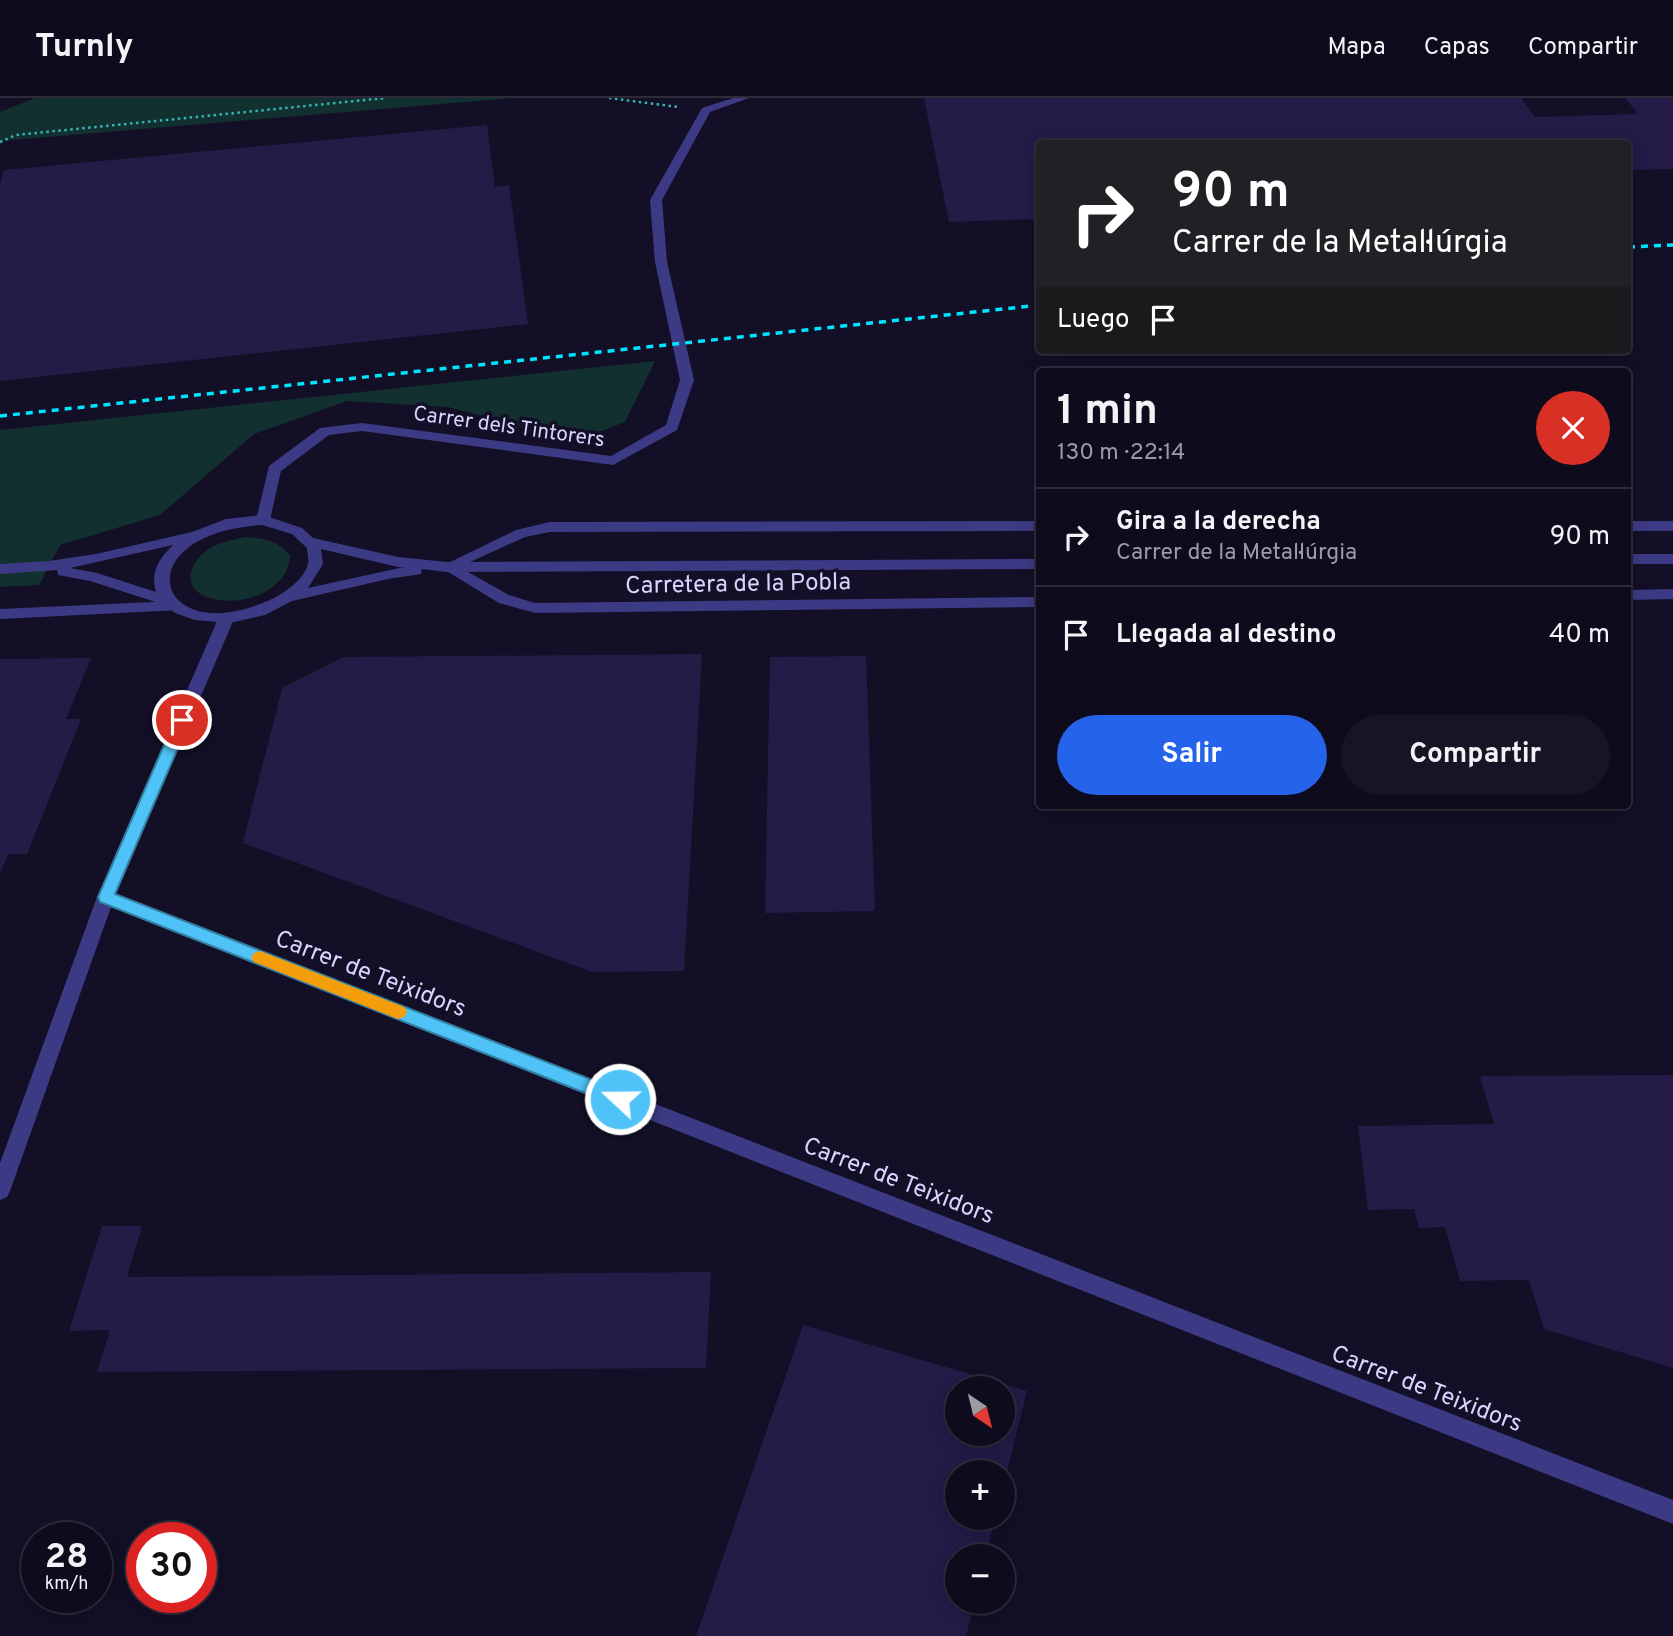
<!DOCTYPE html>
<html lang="es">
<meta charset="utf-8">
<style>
:root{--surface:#0e0b1c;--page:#171425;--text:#f1f3f6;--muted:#9b9ba3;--line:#2e2b3b;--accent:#2563eb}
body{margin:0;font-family:Overpass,sans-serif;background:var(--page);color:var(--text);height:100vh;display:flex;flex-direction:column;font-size:26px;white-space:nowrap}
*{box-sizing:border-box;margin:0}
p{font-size:23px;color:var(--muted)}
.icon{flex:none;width:38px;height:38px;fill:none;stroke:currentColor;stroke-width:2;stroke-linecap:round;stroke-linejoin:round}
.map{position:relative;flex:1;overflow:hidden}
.details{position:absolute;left:1036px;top:270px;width:595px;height:441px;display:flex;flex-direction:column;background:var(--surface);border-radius:7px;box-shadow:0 4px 18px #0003,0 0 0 2px var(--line)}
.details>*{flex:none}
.banner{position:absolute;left:1036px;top:42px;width:595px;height:214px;border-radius:7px;box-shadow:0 4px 18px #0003,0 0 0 2px var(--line);background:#202124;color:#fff;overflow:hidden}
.needle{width:46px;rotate:145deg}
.controls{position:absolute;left:945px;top:1278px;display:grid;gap:14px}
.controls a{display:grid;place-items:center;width:70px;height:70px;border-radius:50%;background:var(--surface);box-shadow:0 4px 18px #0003,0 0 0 2px var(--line);font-size:35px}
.speed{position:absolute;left:21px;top:1424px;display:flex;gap:14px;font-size:35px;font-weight:700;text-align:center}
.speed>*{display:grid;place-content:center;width:91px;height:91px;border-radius:50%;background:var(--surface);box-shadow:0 4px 18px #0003,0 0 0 2px var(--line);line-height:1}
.speed small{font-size:18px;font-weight:400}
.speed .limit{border:10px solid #d22;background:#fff;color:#111}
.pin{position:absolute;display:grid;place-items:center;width:60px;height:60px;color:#fff;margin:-30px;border:4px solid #fff;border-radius:50%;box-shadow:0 2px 7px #0007}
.me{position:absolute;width:77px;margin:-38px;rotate:291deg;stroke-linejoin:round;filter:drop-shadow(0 0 5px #0008)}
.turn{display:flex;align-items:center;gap:24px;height:147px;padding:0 21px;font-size:32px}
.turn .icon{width:91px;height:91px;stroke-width:2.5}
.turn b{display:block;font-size:49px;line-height:60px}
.then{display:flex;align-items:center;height:66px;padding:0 21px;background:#0003;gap:14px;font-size:26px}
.round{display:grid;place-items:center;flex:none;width:74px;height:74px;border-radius:37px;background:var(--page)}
.summary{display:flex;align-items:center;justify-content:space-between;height:119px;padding:0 21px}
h1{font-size:42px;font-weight:700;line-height:52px}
.primary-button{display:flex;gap:14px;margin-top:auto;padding:14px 21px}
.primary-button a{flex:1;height:80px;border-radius:42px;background:var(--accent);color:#fff;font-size:28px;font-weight:700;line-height:80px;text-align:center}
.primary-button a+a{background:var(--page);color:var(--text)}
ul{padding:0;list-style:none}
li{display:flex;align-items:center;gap:21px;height:98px;padding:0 21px;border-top:2px solid var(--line)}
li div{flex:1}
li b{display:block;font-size:26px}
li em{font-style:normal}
header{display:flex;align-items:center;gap:42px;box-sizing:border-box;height:98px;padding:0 35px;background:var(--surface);border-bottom:2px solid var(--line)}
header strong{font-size:33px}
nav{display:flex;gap:38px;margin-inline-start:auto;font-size:24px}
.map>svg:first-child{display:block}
</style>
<header>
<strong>Turnly</strong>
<nav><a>Mapa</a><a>Capas</a><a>Compartir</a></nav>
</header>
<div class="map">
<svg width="1673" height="1538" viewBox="0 0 1673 1538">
<rect width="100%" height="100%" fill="#130f26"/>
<g fill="#12302f">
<polygon points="35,0 513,0 0,43 0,14"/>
<polygon points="655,263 625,324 576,343 448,309 347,303 254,336 160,417 60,447 39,487 0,489 0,332"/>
<path d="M245 439C264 440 277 442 290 457 289 494 239 511 207 499 180 489 190 463 209 451 220 444 232 442 245 439Z"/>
</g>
<g fill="#241b47" fill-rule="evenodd">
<polygon points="924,0 1521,0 1535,19 1638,16 1625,0 1673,0 1673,71 1628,72 1628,46 1040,46 1040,121 949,124"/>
<polygon points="487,27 495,89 509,87 528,226 0,283 0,87 4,72"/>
<polygon points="702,556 684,873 592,874 243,745 282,590 344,559"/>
<polygon points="866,558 875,813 765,815 770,559"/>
<polygon points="91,560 66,621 81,621 27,756 8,756 0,775 0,561"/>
<polygon points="1673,977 1673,1270 1544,1231 1529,1182 1460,1183 1445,1129 1419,1130 1414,1111 1368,1112 1358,1028 1494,1026 1480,978"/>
<polygon points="102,1128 142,1128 127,1179 711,1174 706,1270 97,1274 110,1232 69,1233"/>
<path d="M803 1227 1027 1293 1004 1386 1003 1374H957V1419H995L986 1458H957V1503H975L966 1538H696ZM957 1290H1003V1335H957Z"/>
</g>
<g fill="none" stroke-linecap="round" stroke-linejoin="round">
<g stroke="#2fb8b0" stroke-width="2.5" stroke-dasharray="2.5 3.5" stroke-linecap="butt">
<polyline points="609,0 678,9"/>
<polyline points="0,44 16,37 385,0"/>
</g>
<g fill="#3d3a85" fill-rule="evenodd">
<polygon points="733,0 749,0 710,14 662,102 667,164 694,282 677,332 613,367 362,333 329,337 281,373 270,422 263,427 258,425 256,422 269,368 320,330 362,325 611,358 666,327 680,282 655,164 650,102 702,10"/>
<polygon points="1040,423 1040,433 550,434 525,439 459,469 509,497 535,505 1040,499 1040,509 535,515 499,505 440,469 516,432 550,424"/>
<rect x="1628" y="423" width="45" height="10"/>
<polygon points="1673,491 1673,501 1628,502 1628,492"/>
<polygon points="175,503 180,504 183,508 180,512 0,521 0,511"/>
<polygon points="226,516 234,521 116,796 1673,1402 1673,1426 111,809 10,1093 7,1099 0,1102 0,1065 97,799 218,521"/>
</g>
<g fill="#3d3a85" fill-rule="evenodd">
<path d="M263 417 302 430 313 440 398 459 447 464 1040 461V471L447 474 422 471 421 476 388 481 292 503 265 517 230 525 195 522 175 515 165 507 90 483 58 477 57 472 0 476V466L49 463 96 456 192 434 226 421ZM262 427 292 436 307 450C307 454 309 461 308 466 305 480 286 494 274 500 156 557 120 436 262 427ZM173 447C159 460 150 475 156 494L97 475 70 470ZM321 451 398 469H404L308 490 323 466Z"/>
<rect x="1628" y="456" width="45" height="10"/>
</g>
<g stroke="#00e5ff" stroke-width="3.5" stroke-dasharray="7 6" stroke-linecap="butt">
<polyline points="1628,149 1673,147"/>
<polyline points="0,318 1040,207"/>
</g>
</g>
<polygon fill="#4fc3f7" stroke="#337fa1" stroke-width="2" points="182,617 190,622 115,796 626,995 628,1001 626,1006 620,1008 613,1006 100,804 98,799 175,622"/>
<polygon fill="#f59e0b" points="260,853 404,909 407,914 404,919 398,921 254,864 251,860 254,855"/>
<g text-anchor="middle" stroke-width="7" stroke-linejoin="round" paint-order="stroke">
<g font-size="21" fill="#d9d4ff" stroke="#130f26">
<text transform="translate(509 328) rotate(8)" y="7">Carrer dels Tintorers</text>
</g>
<g font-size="24" fill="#d9d4ff" stroke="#130f26">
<text transform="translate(738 485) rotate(-1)" y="8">Carretera de la Pobla</text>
<text transform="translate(371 875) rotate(21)" y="8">Carrer de Teixidors</text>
<text transform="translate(899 1082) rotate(21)" y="8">Carrer de Teixidors</text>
<text transform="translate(1427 1290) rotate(21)" y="8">Carrer de Teixidors</text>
</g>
</g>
</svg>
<div class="controls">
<a><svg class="needle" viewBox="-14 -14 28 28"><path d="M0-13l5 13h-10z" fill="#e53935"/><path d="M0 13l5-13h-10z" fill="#9b9ba3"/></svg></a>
<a>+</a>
<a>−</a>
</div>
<div class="speed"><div>28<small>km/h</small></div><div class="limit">30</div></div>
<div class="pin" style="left:182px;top:622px;background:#d93025"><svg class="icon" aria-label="arrive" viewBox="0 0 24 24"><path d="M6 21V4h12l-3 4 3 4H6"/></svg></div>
<svg class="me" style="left:620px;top:1001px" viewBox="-20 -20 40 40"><circle r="17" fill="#4fc3f7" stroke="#fff" stroke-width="3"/><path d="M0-11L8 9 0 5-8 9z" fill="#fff"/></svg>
<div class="banner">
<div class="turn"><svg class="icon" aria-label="right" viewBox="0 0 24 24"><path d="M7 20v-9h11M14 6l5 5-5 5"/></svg><div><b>90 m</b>Carrer de la Metal·lúrgia</div></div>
<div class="then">Luego<svg class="icon" aria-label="arrive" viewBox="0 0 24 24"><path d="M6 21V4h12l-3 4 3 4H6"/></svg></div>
</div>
<section class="details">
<div class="summary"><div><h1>1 min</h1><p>130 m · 22:14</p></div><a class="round" style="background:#d93025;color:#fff"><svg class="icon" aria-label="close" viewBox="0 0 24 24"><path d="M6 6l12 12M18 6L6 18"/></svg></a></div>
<ul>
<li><svg class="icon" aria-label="right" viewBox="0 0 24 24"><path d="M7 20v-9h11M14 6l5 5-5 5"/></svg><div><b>Gira a la derecha</b><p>Carrer de la Metal·lúrgia</p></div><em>90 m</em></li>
<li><svg class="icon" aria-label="arrive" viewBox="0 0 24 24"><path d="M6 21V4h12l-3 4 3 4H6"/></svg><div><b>Llegada al destino</b></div><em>40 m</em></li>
</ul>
<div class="primary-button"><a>Salir</a><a>Compartir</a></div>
</section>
</div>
